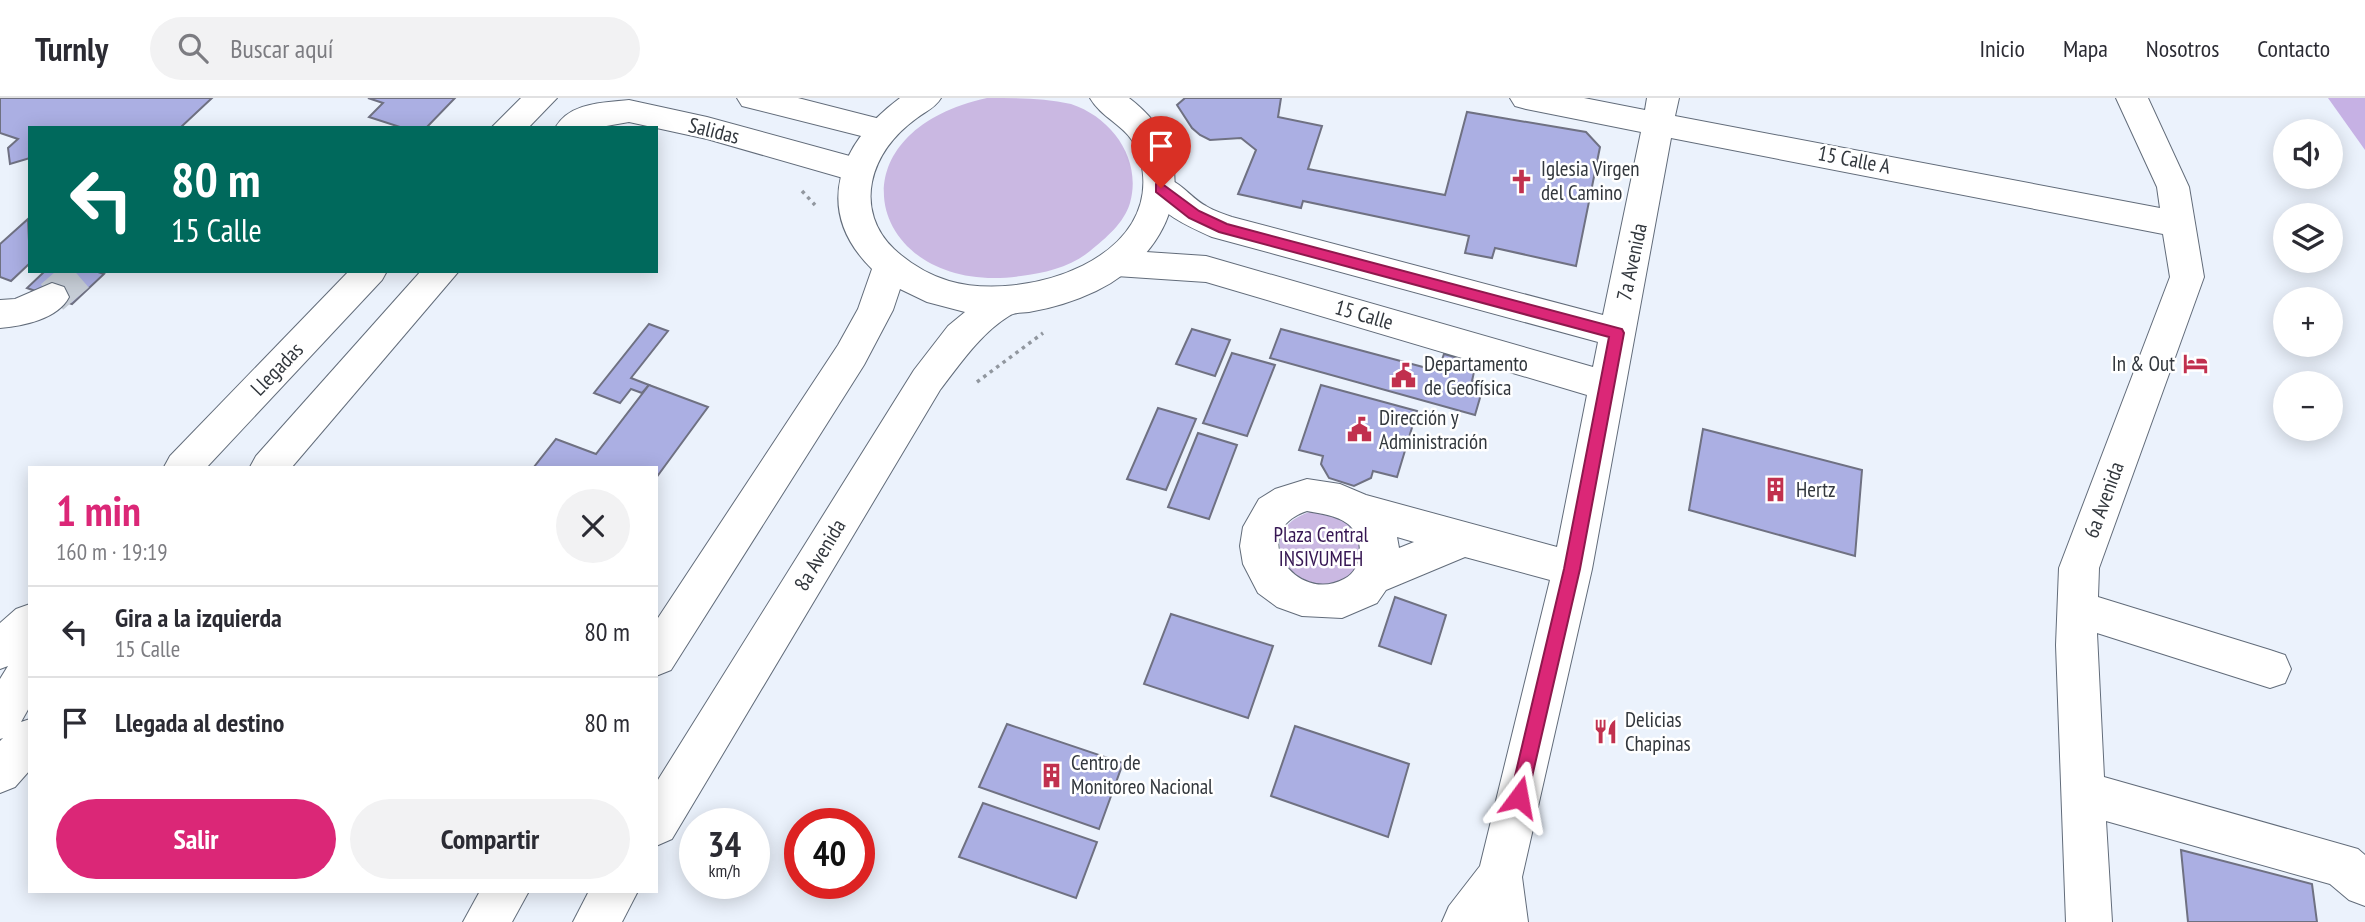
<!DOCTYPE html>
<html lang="es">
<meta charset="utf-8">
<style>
:root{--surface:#fff;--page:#f2f2f3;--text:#2b2b33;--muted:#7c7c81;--line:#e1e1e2;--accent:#db2777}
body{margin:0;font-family:"PT Sans Narrow",sans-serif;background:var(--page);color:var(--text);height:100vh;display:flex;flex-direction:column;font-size:26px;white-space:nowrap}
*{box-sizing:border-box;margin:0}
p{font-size:23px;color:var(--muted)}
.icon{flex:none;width:38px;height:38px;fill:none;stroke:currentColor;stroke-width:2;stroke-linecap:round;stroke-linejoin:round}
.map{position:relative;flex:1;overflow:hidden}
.sheet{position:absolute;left:28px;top:368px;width:630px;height:427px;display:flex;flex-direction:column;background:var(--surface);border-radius:0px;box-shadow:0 4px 18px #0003}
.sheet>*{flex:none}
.guide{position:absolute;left:28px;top:28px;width:630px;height:147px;border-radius:0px;box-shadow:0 4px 18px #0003;background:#00695c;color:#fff;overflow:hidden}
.buttons{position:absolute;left:2273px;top:21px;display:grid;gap:14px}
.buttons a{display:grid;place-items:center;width:70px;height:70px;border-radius:50%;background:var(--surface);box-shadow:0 4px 18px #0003;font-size:35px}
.speed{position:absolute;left:679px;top:710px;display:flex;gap:14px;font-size:35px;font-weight:700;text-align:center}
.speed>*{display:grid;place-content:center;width:91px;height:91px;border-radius:50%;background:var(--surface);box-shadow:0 4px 18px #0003;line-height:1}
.speed small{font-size:18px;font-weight:400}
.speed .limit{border:10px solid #d22;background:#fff;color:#111}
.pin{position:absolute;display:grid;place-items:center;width:60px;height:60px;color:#fff;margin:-72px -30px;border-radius:50% 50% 50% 0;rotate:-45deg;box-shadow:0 0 7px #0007}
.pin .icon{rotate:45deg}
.me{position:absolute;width:77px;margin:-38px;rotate:13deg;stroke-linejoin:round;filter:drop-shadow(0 0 5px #0008)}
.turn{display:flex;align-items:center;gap:24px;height:147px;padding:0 28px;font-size:32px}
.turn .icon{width:91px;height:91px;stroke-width:2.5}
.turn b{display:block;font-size:49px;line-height:60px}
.round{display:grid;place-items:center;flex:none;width:74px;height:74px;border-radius:37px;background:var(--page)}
.summary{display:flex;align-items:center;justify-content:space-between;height:119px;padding:0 28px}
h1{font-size:42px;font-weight:800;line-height:52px;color:var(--accent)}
.action{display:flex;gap:14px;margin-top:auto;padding:14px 28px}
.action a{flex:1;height:80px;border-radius:42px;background:var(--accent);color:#fff;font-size:28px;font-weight:800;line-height:80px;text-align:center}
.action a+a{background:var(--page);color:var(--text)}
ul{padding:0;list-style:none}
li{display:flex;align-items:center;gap:21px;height:91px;padding:0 28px;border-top:2px solid var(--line)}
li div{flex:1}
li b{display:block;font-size:26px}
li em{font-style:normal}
header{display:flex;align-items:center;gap:42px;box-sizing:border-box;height:98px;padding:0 35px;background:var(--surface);border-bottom:2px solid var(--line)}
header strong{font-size:33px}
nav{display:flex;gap:38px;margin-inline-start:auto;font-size:24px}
.search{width:490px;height:63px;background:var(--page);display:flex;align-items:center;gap:18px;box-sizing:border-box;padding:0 24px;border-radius:38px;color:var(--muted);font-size:26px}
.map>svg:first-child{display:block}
</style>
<header>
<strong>Turnly</strong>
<div class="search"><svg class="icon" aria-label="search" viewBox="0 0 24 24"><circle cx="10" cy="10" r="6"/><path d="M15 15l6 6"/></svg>Buscar aquí</div>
<nav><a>Inicio</a><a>Mapa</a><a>Nosotros</a><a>Contacto</a></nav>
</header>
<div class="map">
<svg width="2365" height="824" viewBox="0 0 2365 824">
<rect width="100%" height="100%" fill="#ebf2fc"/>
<g fill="#cab8e2">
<path d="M987 0C1015 0 1044 0 1071 6 1113 20 1142 62 1130 105 1124 125 1106 140 1090 153 1071 169 1045 175 1021 178 871 200 822 36 987 0Z"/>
<path d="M1313 413C1341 413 1350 423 1363 446 1362 453 1361 461 1358 468 1356 474 1349 479 1343 482 1293 505 1246 432 1313 413Z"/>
</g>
<polygon fill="#c6b1e4" points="2328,0 2365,0 2365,52"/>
<g fill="#abafe3" stroke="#6f7182" stroke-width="2">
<polygon points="0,0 212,0 180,30 30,30 30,60 10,66 8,50 18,41 0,35"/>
<polygon points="368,0 455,0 426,30 403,30 369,19 383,5"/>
<polygon points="1185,0 1281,0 1278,19 1322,28 1308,71 1445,97 1467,14 1586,34 1600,49 1576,168 1495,150 1492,160 1465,155 1469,138 1303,103 1301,110 1238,96 1256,52 1241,40 1210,42 1200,37 1192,30 1177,7"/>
<polygon points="28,121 30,165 11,183 0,179 0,146"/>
<polygon points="45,173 95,173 104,176 72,206 27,190"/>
<polygon points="649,226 668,233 631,280 649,287 642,295 631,291 620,305 594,295"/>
<polygon points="1192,231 1230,242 1215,278 1176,266"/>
<polygon points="1281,231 1438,273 1444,256 1476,265 1472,283 1484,286 1475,317 1270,260"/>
<polygon points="1232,255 1275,267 1247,338 1203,325"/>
<polygon points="649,287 708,309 656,380 656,369 534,369 556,341 596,356"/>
<polygon points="1321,287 1417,313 1397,379 1373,373 1371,380 1354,388 1329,380 1321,366 1323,358 1299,352"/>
<polygon points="1158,310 1196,321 1166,392 1127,381"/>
<polygon points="1703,331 1862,372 1855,458 1689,412"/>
<polygon points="1198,335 1237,347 1209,421 1168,409"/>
<polygon points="1395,499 1446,517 1431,566 1379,548"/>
<polygon points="1171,516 1273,548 1248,620 1144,586"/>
<polygon points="1007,626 1123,665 1099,731 979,689"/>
<polygon points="1295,628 1409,666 1388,739 1271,698"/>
<polygon points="983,705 1097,744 1076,800 959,759"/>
<polygon points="2181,752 2312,786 2317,824 2188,824"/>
</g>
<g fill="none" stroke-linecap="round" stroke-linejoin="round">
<polyline stroke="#c6cdd6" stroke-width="34" stroke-dasharray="34 18" stroke-linecap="butt" points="52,199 82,173"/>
<defs>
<g id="minor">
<polygon points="521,0 557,0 528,30 491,30"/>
<polygon points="737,0 798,0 892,24 897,32 892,40 881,43 742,8"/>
<path d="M1510 0H1584L1645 12 1647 0H1679L1675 18 2160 110 2157 89 2116 0H2148L2189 89 2204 179 2099 470 2098 499 2270 552 2285 557 2291 571 2285 585 2270 590 2097 535 2104 679 2358 751 2365 757V808L2349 802 2330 786 2106 723 2112 824H2066L2056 547 2059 470 2170 179 2163 136 1671 40 1592 471 1522 779 1528 824H1442L1449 808 1480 768 1550 482 1465 459 1386 492 1377 505 1342 520 1302 518 1277 509 1258 495 1243 466 1240 448 1243 429 1259 401 1275 391 1307 381 1340 386 1366 397 1557 449 1587 297 1206 184 1116 178 1104 174 1099 165 1104 156 1116 152 1206 158 1593 269 1598 244 1212 139C1187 128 1158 115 1145 90L1149 81C1175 73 1186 97 1206 108 1214 113 1224 116 1232 119L1603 217 1641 34 1526 11 1515 8ZM1307 413C1322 416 1336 417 1348 426 1365 440 1364 471 1344 481 1296 507 1245 434 1307 413ZM1397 439 1414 444 1399 450Z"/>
<path d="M629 2 707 19 857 60 869 64 873 72 869 80 857 84 707 41 629 24 595 30H555C570 4 603 5 629 2Z"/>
<polygon points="349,173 387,173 382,182 207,369 164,369 170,358"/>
<polygon points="421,173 459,173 292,369 250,369 256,358"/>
<path d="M52 185 64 189 69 199C58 221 23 228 0 230V202L15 201Z"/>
<polygon points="30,506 30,608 21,624 30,621 30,672 15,689 0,695 0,643 3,640 0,641 0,581 8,568 0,571 0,525 16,511"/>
</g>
<g id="major">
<path d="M900 0H941C935 10 926 13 917 20 895 36 878 56 872 84 867 109 875 133 894 151 909 165 929 177 949 183 1024 205 1167 161 1140 60 1131 27 1104 24 1090 0H1129C1208 59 1176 155 1096 193 1075 203 1052 210 1029 214 1022 215 1014 214 1009 218 980 236 960 266 940 292L672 741 656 748V685L914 272 948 228 965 214 927 204 900 191 893 212 864 267 671 572 656 578V523L838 247 858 211 872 171C812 112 839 45 900 0Z"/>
<polygon points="480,793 529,793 512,824 463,824"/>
<polygon points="589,793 638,793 622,824 573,824"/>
</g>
</defs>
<use href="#minor" stroke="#626c7a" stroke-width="2"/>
<use href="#major" stroke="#626c7a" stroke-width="2"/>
<g stroke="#91979f" stroke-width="3.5" stroke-dasharray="3.5 4.5" stroke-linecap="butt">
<polyline points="802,93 815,107"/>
<polyline points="977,284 1043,235"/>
</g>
<use href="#minor" fill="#fff" fill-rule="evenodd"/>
<use href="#major" fill="#fff" fill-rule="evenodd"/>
</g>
<polygon fill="#db2777" stroke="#8e194d" stroke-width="2" points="1161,85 1199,113 1227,126 1622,231 1624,235 1580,471 1526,705 1519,708 1513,705 1510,699 1564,471 1609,239 1219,134 1189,120 1156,94 1156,86"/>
<defs>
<symbol id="church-bare" viewBox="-9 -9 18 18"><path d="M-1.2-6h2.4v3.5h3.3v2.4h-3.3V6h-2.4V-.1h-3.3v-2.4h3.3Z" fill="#c1304e" stroke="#fff" stroke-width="2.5" paint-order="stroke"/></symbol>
<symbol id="hotel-bare" viewBox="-9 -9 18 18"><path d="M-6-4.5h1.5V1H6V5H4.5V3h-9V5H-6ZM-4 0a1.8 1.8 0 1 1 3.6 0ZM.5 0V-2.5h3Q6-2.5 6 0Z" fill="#c1304e" stroke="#fff" stroke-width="2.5" paint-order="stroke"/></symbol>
<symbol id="civic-bare" viewBox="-9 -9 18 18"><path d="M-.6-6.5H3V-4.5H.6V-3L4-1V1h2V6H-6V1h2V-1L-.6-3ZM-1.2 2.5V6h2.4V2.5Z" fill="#c1304e" stroke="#fff" stroke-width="2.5" paint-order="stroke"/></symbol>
<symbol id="building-bare" viewBox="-9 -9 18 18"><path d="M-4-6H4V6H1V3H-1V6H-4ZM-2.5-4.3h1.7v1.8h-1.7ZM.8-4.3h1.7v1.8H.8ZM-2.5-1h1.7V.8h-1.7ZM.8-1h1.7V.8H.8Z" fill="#c1304e" stroke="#fff" stroke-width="2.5" paint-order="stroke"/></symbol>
<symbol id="restaurant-bare" viewBox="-9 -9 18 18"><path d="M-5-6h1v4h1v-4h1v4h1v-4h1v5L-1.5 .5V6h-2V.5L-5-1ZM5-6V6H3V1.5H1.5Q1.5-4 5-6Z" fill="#c1304e" stroke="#fff" stroke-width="2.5" paint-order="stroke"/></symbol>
</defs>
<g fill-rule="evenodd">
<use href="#church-bare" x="1504" y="66" width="35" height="35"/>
<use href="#hotel-bare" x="2178" y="248" width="35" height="35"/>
<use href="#civic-bare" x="1386" y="260" width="35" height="35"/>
<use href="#civic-bare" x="1342" y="314" width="35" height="35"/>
<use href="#building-bare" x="1758" y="374" width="35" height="35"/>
<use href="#restaurant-bare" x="1588" y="616" width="35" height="35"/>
<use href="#building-bare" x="1034" y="660" width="35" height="35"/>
</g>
<g text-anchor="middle" stroke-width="5" stroke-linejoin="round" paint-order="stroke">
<g font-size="21" fill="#32373d" stroke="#fff">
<text transform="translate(714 33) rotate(14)" y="7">Salidas</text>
<text transform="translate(1854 62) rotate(11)" y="7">15 Calle A</text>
<text transform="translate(1632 164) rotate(-78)" y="7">7a Avenida</text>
<text transform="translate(1364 217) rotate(16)" y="7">15 Calle</text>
<text transform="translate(277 271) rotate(-46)" y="7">Llegadas</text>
<text transform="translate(2104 402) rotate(-70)" y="7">6a Avenida</text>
<text transform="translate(820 457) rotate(-59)" y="7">8a Avenida</text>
</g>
<g font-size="21" fill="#32373d" stroke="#fff" text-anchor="start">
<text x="1541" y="78">Iglesia Virgen<tspan x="1541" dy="24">del Camino</tspan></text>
<text x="1424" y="273">Departamento<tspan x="1424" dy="24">de Geofísica</tspan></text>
<text x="2175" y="273" text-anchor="end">In &amp; Out</text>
<text x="1379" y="327">Dirección y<tspan x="1379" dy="24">Administración</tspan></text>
<text x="1796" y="399">Hertz</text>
<text x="1625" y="629">Delicias<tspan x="1625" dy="24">Chapinas</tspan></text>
<text x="1071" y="672">Centro de<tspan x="1071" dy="24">Monitoreo Nacional</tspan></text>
</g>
<g font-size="21" fill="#361753" stroke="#fff">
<text x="1321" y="444">Plaza Central<tspan x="1321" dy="24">INSIVUMEH</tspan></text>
</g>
</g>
</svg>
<div class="buttons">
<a><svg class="icon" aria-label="sound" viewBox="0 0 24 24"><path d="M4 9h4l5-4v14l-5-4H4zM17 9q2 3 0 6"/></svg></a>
<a><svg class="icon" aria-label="layers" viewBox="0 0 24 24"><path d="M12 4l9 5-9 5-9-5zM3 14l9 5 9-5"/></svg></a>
<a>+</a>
<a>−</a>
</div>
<div class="speed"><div>34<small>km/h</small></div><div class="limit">40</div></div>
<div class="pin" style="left:1161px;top:90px;background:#d93025"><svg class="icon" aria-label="arrive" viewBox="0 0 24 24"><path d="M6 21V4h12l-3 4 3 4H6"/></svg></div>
<svg class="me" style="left:1519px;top:699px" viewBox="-20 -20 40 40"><path d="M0-17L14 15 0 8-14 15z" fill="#db2777" stroke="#fff" stroke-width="4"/></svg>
<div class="guide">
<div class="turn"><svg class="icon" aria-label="left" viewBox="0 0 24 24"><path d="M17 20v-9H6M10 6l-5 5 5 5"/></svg><div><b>80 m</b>15 Calle</div></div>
</div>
<section class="sheet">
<div class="summary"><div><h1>1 min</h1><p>160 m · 19:19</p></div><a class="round"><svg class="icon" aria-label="close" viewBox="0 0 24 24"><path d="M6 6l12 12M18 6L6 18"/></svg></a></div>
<ul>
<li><svg class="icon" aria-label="left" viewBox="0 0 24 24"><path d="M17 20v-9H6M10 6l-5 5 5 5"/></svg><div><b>Gira a la izquierda</b><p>15 Calle</p></div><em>80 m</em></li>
<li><svg class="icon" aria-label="arrive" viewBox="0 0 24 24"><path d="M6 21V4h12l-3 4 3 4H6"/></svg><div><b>Llegada al destino</b></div><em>80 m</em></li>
</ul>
<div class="action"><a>Salir</a><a>Compartir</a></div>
</section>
</div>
